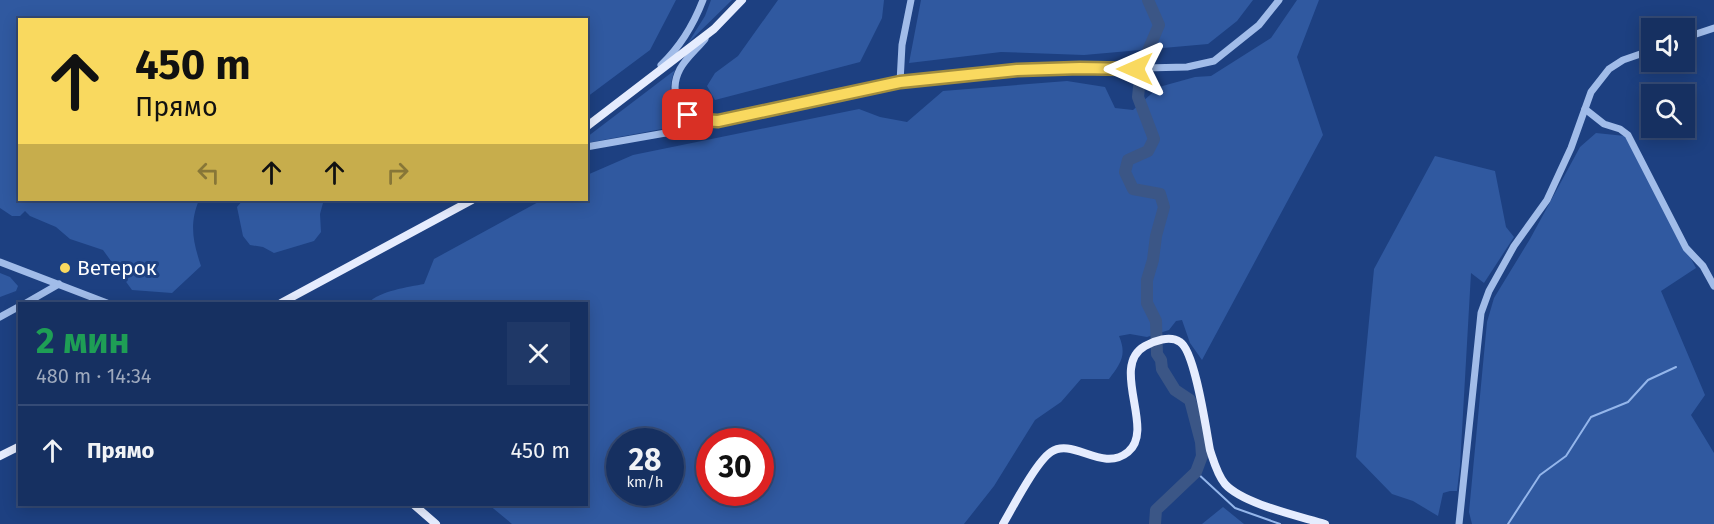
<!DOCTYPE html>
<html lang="ru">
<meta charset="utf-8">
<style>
:root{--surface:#163061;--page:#1f3867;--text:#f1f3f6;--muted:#9ea9bd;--line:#354b76}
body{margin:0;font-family:"Fira Sans",sans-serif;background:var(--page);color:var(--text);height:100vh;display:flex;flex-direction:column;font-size:22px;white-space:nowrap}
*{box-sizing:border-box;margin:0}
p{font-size:20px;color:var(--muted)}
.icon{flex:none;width:33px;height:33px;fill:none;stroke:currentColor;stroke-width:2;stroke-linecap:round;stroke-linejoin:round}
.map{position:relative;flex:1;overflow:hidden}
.side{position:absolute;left:18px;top:302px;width:570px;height:204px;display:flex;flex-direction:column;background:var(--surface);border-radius:0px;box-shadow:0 3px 15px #0003,0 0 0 2px var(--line)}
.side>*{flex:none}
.banner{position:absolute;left:18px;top:18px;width:570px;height:183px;border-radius:0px;box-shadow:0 3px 15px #0003,0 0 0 2px var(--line);background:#f9d95f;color:#111;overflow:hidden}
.fabs{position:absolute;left:1641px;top:18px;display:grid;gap:12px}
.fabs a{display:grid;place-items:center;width:54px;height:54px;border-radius:0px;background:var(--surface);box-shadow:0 3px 15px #0003,0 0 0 2px var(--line);font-size:30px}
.speed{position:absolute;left:606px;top:428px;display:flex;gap:12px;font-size:30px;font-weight:700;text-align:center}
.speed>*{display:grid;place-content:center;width:78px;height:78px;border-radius:50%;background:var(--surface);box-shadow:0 3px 15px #0003,0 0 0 2px var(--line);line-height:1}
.speed small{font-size:15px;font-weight:400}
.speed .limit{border:9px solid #d22;background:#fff;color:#111}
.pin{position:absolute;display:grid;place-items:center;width:51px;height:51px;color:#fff;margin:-26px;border-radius:12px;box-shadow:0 3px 9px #0006}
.me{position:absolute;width:66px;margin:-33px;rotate:270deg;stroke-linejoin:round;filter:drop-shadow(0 0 4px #0008)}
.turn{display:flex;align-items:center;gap:21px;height:126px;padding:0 18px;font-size:27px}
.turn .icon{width:78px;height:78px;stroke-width:2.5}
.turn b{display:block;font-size:42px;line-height:51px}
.lanes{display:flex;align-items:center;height:57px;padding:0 18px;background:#0003;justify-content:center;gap:30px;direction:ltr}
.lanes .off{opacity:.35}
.round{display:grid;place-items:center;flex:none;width:63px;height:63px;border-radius:0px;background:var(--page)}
.summary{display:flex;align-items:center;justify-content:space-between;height:102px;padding:0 18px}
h1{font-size:36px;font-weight:700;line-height:45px;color:#1e9e55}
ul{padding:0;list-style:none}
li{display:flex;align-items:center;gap:18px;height:90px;padding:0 18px;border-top:2px solid var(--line)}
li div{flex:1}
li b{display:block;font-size:22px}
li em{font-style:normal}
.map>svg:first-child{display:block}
</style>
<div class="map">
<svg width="1714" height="524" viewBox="0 0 1714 524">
<rect width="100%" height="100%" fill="#1d4081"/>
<g fill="#3059a0" fill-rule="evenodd">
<path d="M0 0H676L650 50 587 97 586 20H20V200H199C189 224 193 242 201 266L172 293 132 290 103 250 70 239 56 227 30 216 25 211 20 216H12L0 208Z"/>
<polygon points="711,0 732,0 688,43 705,16"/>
<polygon points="778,0 884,0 882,18 860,62 715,100 707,86 715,73 738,56"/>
<polygon points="921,0 1253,0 1237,21 1208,44 1084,55 1001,52 909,63"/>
<path d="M1297 0H1319L1297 57 1323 135 1202 360 1190 343 1182 320 1176 321 1169 330 1147 337 1130 334 1119 336C1127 355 1121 363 1109 379H1081L1061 402 1035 420 994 486 964 524H512L488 504H586V303H369C378 291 409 287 424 284L434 259 542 200H586L587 175 633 155 859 109 880 117 907 122 943 91 1067 81 1105 87 1115 108 1133 110 1159 87 1195 77 1211 76 1271 38ZM620 441H670V492H620ZM710 441H760V492H710Z"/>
<path d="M675 70C665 93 672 111 694 123L587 143V137Z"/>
<polygon points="1596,133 1625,136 1696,268 1661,291 1705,395 1691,415 1714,453 1714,524 1472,524 1469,512 1487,322 1494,298 1530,239 1580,147"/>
<polygon points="1435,156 1495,171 1506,227 1514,237 1484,283 1471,273 1460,466 1457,491 1450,491 1443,493 1438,516 1413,501 1392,494 1356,457 1374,269"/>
<polygon points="243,200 319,200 323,203 320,214 321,232 314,241 274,253 263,247 250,245 243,236 237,207"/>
<polygon points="0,273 10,277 18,286 16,291 0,297"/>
<polygon points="1223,507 1244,524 1202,524"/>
</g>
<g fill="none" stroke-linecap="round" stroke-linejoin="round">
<g stroke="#94b6eb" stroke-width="2">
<polyline points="1196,472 1235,508 1280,524"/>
<polyline points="1508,524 1540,475 1566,456 1591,417 1628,402 1648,380 1676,367"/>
</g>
<g stroke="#3b5686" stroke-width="12">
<polyline points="1147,53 1159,25 1148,0"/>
<polyline points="1140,78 1138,97 1154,139 1148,151 1128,160 1125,172 1133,189 1160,194 1164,207 1156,236 1153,260 1147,280 1147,303 1156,321 1157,354 1161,360 1162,369 1175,390 1190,400 1201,442 1202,456 1196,472 1156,510 1155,524"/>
</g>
<g stroke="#a1bce9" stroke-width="7">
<polyline points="1684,38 1714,28"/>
<path d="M705 39C697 49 686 58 680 69 667 94 682 119 709 121"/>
<path d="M661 65C681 46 693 26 703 0"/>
<polyline points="900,82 902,45 911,0"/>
<polyline points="1585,109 1604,124 1620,129 1628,135 1686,248 1703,266 1714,286"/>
<polyline points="586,147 694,128 900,82 1017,71 1187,67 1214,61 1259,25 1279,0"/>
<polyline points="0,262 107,303"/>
<polyline points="26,303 59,284"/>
<polyline points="0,317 20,306"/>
<polyline points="1459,524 1481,313 1489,291 1514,246 1547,200 1571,148 1591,92 1609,69 1623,60 1652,50"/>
</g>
<g stroke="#e5ecfe" stroke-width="8">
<polyline points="586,127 714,29 742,0"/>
<polyline points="281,303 472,200"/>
<polyline points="0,456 20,446"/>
<polyline points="413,504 436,524"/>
<path d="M1003 524C1013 507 1036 462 1051 452 1073 437 1102 473 1128 452 1156 430 1109 366 1145 346 1154 341 1170 335 1180 342 1195 351 1206 429 1210 450 1214 462 1217 474 1225 484 1243 504 1299 516 1325 524"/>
</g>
</g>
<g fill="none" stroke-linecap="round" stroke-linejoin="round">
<defs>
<polyline id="route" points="688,115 701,120 718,121 900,82 1017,70 1080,68 1135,69"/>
</defs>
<use href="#route" stroke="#a28d3e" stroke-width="15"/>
<use href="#route" stroke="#f9d95f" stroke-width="10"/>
</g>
<circle fill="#f9d95f" stroke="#1d4081" stroke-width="2" cx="65" cy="268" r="6"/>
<g text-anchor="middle" stroke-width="6" stroke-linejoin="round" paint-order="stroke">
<g font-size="21" fill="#fff" stroke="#1d4081" text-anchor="start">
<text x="77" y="275">Ветерок</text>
</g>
</g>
</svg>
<div class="fabs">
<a><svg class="icon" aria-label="sound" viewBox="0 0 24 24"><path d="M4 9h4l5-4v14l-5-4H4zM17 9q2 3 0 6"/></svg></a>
<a><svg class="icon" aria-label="search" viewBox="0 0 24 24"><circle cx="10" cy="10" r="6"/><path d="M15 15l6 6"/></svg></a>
</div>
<div class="speed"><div>28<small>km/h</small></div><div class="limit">30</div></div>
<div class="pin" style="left:688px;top:115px;background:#d93025"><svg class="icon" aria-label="arrive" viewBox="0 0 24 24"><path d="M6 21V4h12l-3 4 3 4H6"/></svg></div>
<svg class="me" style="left:1135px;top:69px" viewBox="-20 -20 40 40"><path d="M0-17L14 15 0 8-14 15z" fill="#f9d95f" stroke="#fff" stroke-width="4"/></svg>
<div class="banner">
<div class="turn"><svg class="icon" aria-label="ahead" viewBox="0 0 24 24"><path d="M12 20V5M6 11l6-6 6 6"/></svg><div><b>450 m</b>Прямо</div></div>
<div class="lanes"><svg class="icon off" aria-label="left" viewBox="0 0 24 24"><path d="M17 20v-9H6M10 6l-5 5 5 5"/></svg><svg class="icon" aria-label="ahead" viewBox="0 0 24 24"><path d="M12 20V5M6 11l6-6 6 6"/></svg><svg class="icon" aria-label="ahead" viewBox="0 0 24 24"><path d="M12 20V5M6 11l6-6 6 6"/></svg><svg class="icon off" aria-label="right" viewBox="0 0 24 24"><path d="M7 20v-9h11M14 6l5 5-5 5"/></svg></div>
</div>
<section class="side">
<div class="summary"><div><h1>2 мин</h1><p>480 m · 14:34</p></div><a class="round"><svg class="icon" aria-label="close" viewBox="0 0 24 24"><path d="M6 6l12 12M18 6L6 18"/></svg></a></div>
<ul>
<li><svg class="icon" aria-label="ahead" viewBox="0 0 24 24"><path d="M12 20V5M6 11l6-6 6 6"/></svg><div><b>Прямо</b></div><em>450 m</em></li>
</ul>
</section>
</div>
